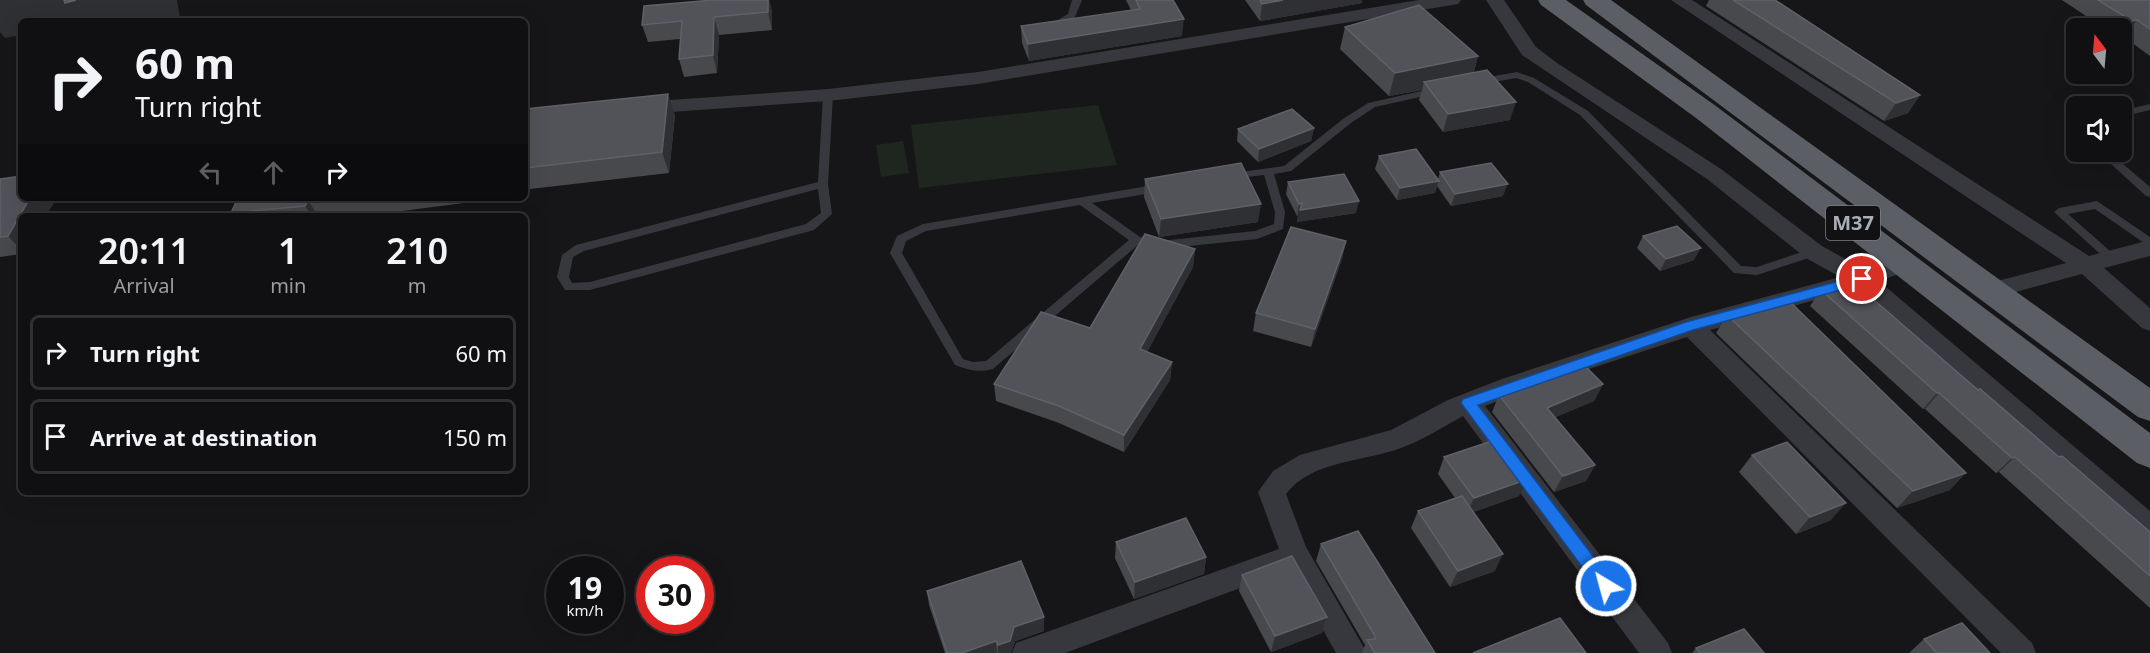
<!DOCTYPE html>
<style>
:root{--surface:#101012;--page:#19191b;--text:#f1f3f6;--muted:#9c9d9f;--line:#303032}
body{margin:0;font-family:"Noto Sans",sans-serif;background:var(--page);color:var(--text);height:100vh;display:flex;flex-direction:column;font-size:22px;white-space:nowrap}
*{box-sizing:border-box;margin:0}
p{font-size:20px;color:var(--muted)}
.icon{flex:none;width:33px;height:33px;fill:none;stroke:currentColor;stroke-width:2;stroke-linecap:round;stroke-linejoin:round}
.map{position:relative;flex:1;overflow:hidden}
.sheet{position:absolute;left:18px;top:213px;width:510px;height:282px;display:flex;flex-direction:column;background:var(--surface);border-radius:9px;box-shadow:0 6px 24px #0002,0 0 0 2px var(--line)}
.sheet>*{flex:none}
.top-card{position:absolute;left:18px;top:18px;width:510px;height:183px;border-radius:9px;box-shadow:0 6px 24px #0002,0 0 0 2px var(--line);background:#101012;color:var(--text);overflow:hidden}
.needle{width:39px;rotate:344deg}
.fabs{position:absolute;left:2066px;top:18px;display:grid;gap:12px}
.fabs a{display:grid;place-items:center;width:66px;height:66px;border-radius:9px;background:var(--surface);box-shadow:0 6px 24px #0002,0 0 0 2px var(--line);font-size:30px}
.speed{position:absolute;left:546px;top:556px;display:flex;gap:12px;font-size:30px;font-weight:700;text-align:center}
.speed>*{display:grid;place-content:center;width:78px;height:78px;border-radius:50%;background:var(--surface);box-shadow:0 6px 24px #0002,0 0 0 2px var(--line);line-height:1}
.speed small{font-size:15px;font-weight:400}
.speed .limit{border:9px solid #d22;background:#fff;color:#111}
.pin{position:absolute;display:grid;place-items:center;width:51px;height:51px;color:#fff;margin:-26px;border:3px solid #fff;border-radius:50%;box-shadow:0 2px 6px #0007}
.me{position:absolute;width:66px;margin:-33px;rotate:323deg;stroke-linejoin:round;filter:drop-shadow(0 0 4px #0008)}
.turn{display:flex;align-items:center;gap:21px;height:126px;padding:0 18px;font-size:27px}
.turn .icon{width:78px;height:78px;stroke-width:2.5}
.turn b{display:block;font-size:42px;line-height:51px}
.lanes{display:flex;align-items:center;height:57px;padding:0 18px;background:#0003;justify-content:center;gap:30px;direction:ltr}
.lanes .off{opacity:.35}
.eta{display:flex;justify-content:space-evenly;align-items:center;height:102px;text-align:center}
.eta b{font-size:36px;font-weight:600;line-height:42px}
ul{padding:0;list-style:none}
li{display:flex;align-items:center;gap:18px;height:75px;margin:0 12px 9px;padding:0 6px;border:3px solid var(--line);border-radius:9px}
li div{flex:1}
li b{display:block;font-size:22px}
li em{font-style:normal}
.map>svg:first-child{display:block}
</style>
<div class="map">
<svg width="2150" height="653" viewBox="0 0 2150 653">
<rect width="100%" height="100%" fill="#161618"/>
<g fill="#1e261f">
<polygon points="1098,105 1117,165 919,188 911,125"/>
<polygon points="903,141 909,173 881,177 876,145"/>
</g>
<g fill="none" stroke-linecap="round" stroke-linejoin="round">
<g fill="#37383d" fill-rule="evenodd">
<polygon points="1072,0 1082,0 1075,17 1054,30 1048,30 1048,26 1068,14"/>
<polygon points="1517,72 1534,78 1588,111 1741,266 1757,267 1814,248 1818,249 1820,252 1818,255 1757,275 1734,273 1580,115 1528,82 1516,78 1478,85 1473,82 1478,79"/>
<path d="M1435 88 1440 91 1438 93 1375 107 1351 123 1291 171 1274 174 1285 212 1283 229 1257 239 1160 249 1139 244 993 369C979 373 968 370 955 365L890 253 897 236 923 224 1160 184 1164 185 1165 188 1164 191 1092 203 1140 237 1160 241 1255 231 1274 224 1275 212 1264 175 1230 179 1226 178 1225 176 1226 174 1284 166 1343 119 1368 103ZM1080 205 1129 240 986 361 973 362 963 359 902 253 906 241 926 231Z"/>
<path d="M828 92 833 95 828 184 832 214 814 230 590 290H565L557 277 562 255 576 245 818 182 823 95ZM818 189 821 213 806 224 590 282 572 283 569 277 573 257 584 251Z"/>
<polygon points="2150,104 2150,110 2121,117 2121,111"/>
<polygon points="2076,121 2076,131 2068,125"/>
<polygon points="2098,152 2109,152 2150,187 2150,197 2146,196"/>
<polygon points="2097,201 2150,237 2150,247 2095,209 2068,214 2119,259 2117,262 2109,262 2054,212 2059,208"/>
</g>
<g fill="#37383d" fill-rule="evenodd">
<polygon points="1419,0 1461,0 1458,4 978,84 828,101 641,114 634,112 631,108 634,104 641,102 828,89 978,72"/>
<path d="M1486 0H1504L1536 47 1557 63 1721 169 1822 246 1863 269 1905 255 1913 257 1916 263 1913 269 1879 281 2150 511V540L2140 536 1857 288 1710 330 2032 643 2036 653H2001L1687 337 1543 384 1485 406 1668 643 1672 653H1639L1463 416C1443 427 1423 440 1401 448 1364 462 1312 460 1286 494L1306 547 1367 653H1336L1289 570 1065 653H1012L1016 643 1279 549 1258 492 1273 471 1300 455 1391 430 1448 400 1502 379 1691 317 1840 277 1806 258 1707 179 1522 55Z"/>
<polygon points="1671,0 1692,0 2089,256 2150,240 2150,256 2104,268 2150,308 2150,331 2142,328 2082,274 1990,299 1982,297 1978,291 1982,285 2066,263"/>
</g>
<g fill="#5b5e65" fill-rule="evenodd">
<polygon points="1538,0 1566,0 1716,106 2150,433 2150,468 2137,463 1696,118 1541,5"/>
<polygon points="1583,0 1611,0 2150,388 2150,421 2138,417 1586,5"/>
</g>
</g>
<g fill="#47494d">
<polygon points="713,0 769,0 772,12 772,30 719,35 717,73 684,77 679,59 680,39 648,42 642,25"/>
<polygon points="1126,0 1173,0 1182,36 1029,61 1022,43 1021,26 1131,10"/>
<polygon points="1245,0 1362,0 1362,3 1260,21"/>
<polygon points="1709,0 1775,0 1920,95 1908,113 1884,121 1706,6"/>
<polygon points="2062,0 2150,0 2150,56 2124,37 2121,37 2121,28 2104,28"/>
<polygon points="1345,27 1478,56 1474,72 1510,120 1443,132 1419,100 1422,90 1389,96 1340,49"/>
<polygon points="525,109 675,115 669,173 530,189 528,185 525,185"/>
<polygon points="1314,128 1311,141 1258,162 1237,141 1238,129"/>
<polygon points="1379,156 1438,179 1440,172 1503,196 1451,206 1437,186 1435,193 1397,200 1375,169"/>
<polygon points="0,179 21,216 21,254 0,257"/>
<polygon points="1145,179 1258,222 1159,237 1144,197"/>
<polygon points="1288,182 1356,213 1297,222 1298,216 1297,216 1286,194"/>
<polygon points="238,198 466,198 464,203 363,216 233,216 231,213"/>
<polygon points="1643,236 1694,260 1660,271 1637,248"/>
<polygon points="1346,241 1342,259 1311,347 1253,331 1256,313"/>
<polygon points="1195,249 1193,267 1147,352 1172,362 1170,380 1124,452 1059,423 996,401 994,384 1090,328"/>
<polygon points="1821,290 1978,390 2059,457 2150,532 2150,608 1999,472 1996,473 1925,409 1923,409 1810,306"/>
<polygon points="1727,315 1950,490 1897,508 1716,333"/>
<polygon points="1538,380 1603,384 1594,401 1555,417 1595,465 1586,481 1554,492 1492,412 1499,395 1537,383"/>
<polygon points="1752,455 1831,520 1796,534 1739,472"/>
<polygon points="1444,457 1519,496 1473,512 1495,571 1450,587 1411,528 1418,511 1455,498 1438,474"/>
<polygon points="1116,542 1206,557 1204,574 1134,599 1115,558"/>
<polygon points="1321,544 1435,653 1362,653 1365,645 1316,561"/>
<polygon points="1242,575 1327,617 1322,633 1271,652 1239,591"/>
<polygon points="927,591 1044,631 1015,641 1011,653 945,653 929,605"/>
<polygon points="1924,639 1990,653 1909,653"/>
<polygon points="1696,648 1764,653 1692,653"/>
</g>
<g fill="#2f3033">
<polygon points="0,0 177,0 180,19 176,21 21,21 21,36 16,37 15,36 5,38 0,32"/>
<polygon points="768,0 769,0 772,12 772,30 768,12"/>
<polygon points="1283,0 1362,0 1362,3 1260,21 1262,4"/>
<polygon points="714,17 719,35 717,73 713,55"/>
<polygon points="1184,19 1182,36 1029,61 1028,44"/>
<polygon points="2137,20 2124,37 2121,37 2121,35 2132,21"/>
<polygon points="1478,56 1472,79 1424,82 1422,90 1389,96 1395,73"/>
<polygon points="668,94 675,115 669,173 662,152"/>
<polygon points="1920,95 1908,113 1884,121 1896,103"/>
<polygon points="1516,102 1510,120 1443,132 1448,114"/>
<polygon points="1314,128 1311,141 1258,162 1259,149"/>
<polygon points="1439,181 1435,193 1397,200 1400,188"/>
<polygon points="1508,184 1503,196 1451,206 1455,194"/>
<polygon points="30,198 57,198 46,216 21,216 21,250 8,236"/>
<polygon points="308,200 318,216 312,216 305,206"/>
<polygon points="1359,201 1356,213 1297,222 1298,216 1297,216 1299,204"/>
<polygon points="1261,204 1258,222 1159,237 1161,219"/>
<polygon points="1346,241 1342,259 1311,347 1315,329"/>
<polygon points="1701,248 1694,260 1660,271 1666,259"/>
<polygon points="1195,249 1193,267 1139,367 1140,349"/>
<polygon points="1172,362 1170,380 1124,452 1124,435"/>
<polygon points="1603,384 1594,401 1540,424 1547,408"/>
<polygon points="1937,393 1939,393 1925,409 1923,409"/>
<polygon points="2015,457 1999,472 1996,473 2012,458"/>
<polygon points="1595,465 1586,481 1554,492 1563,476"/>
<polygon points="1966,473 1950,490 1897,508 1913,491"/>
<polygon points="1528,479 1519,496 1466,514 1474,498"/>
<polygon points="1846,503 1831,520 1796,534 1810,517"/>
<polygon points="1503,554 1495,571 1450,587 1458,571"/>
<polygon points="1206,557 1204,574 1134,599 1135,582"/>
<polygon points="1044,617 1044,631 1015,641 1011,653 998,653 998,645 1014,627"/>
<polygon points="1327,617 1322,633 1271,652 1275,636"/>
<polygon points="996,641 997,653 962,653"/>
</g>
<g fill="#525359" stroke="#5f6168" stroke-width="1.5">
<polygon points="64,0 76,0 65,3"/>
<polygon points="713,0 768,0 768,12 714,17 713,55 679,59 682,21 642,25 644,6"/>
<polygon points="1136,0 1173,0 1184,19 1028,44 1021,26 1140,9"/>
<polygon points="1260,0 1283,0 1262,4"/>
<polygon points="1733,0 1775,0 1920,95 1896,103"/>
<polygon points="2098,0 2150,0 2150,29 2137,20 2132,21"/>
<polygon points="1419,5 1478,56 1395,73 1345,27"/>
<polygon points="474,19 473,21 451,21"/>
<polygon points="1487,70 1516,102 1448,114 1424,82"/>
<polygon points="668,94 662,152 525,168 525,109"/>
<polygon points="1292,109 1314,128 1259,149 1238,129"/>
<polygon points="1416,149 1439,181 1400,188 1379,156"/>
<polygon points="1241,163 1261,204 1161,219 1145,179"/>
<polygon points="1491,163 1508,184 1455,194 1440,172"/>
<polygon points="1344,174 1359,201 1300,210 1302,203 1299,204 1288,182"/>
<polygon points="21,176 21,198 30,198 8,236 0,237 0,179"/>
<polygon points="238,198 326,198 308,200 305,206 231,213"/>
<polygon points="1677,226 1701,248 1666,259 1643,236"/>
<polygon points="1291,227 1346,241 1315,329 1256,313"/>
<polygon points="1145,234 1195,249 1140,349 1172,362 1124,435 1059,406 994,384 1041,312 1090,328"/>
<polygon points="1851,280 1978,390 1980,389 2059,457 2062,456 2150,532 2150,576 2015,457 2012,458 1939,393 1937,393 1821,290"/>
<polygon points="1786,298 1966,473 1913,491 1727,315"/>
<polygon points="1582,363 1603,384 1547,408 1595,465 1563,476 1499,395 1539,382 1538,380"/>
<polygon points="1498,439 1528,479 1474,498 1444,457"/>
<polygon points="1787,442 1846,503 1810,517 1752,455"/>
<polygon points="1462,496 1503,554 1458,571 1418,511"/>
<polygon points="1186,518 1206,557 1135,582 1116,542"/>
<polygon points="1358,531 1435,653 1375,653 1367,640 1375,639 1375,636 1321,544"/>
<polygon points="1292,556 1327,617 1275,636 1242,575"/>
<polygon points="1021,561 1044,617 1014,627 1010,641 998,645 996,641 962,653 947,653 927,591"/>
<polygon points="1560,618 1586,653 1473,653"/>
<polygon points="1962,623 1990,653 1937,653 1924,639"/>
<polygon points="1744,629 1764,653 1700,653 1696,648"/>
</g>
<polygon fill="#1a73e8" stroke="#114b97" stroke-width="1.5" points="1862,275 1869,279 1867,283 1693,330 1478,405 1612,581 1614,586 1612,591 1606,593 1600,591 1461,403 1463,399 1686,322"/>
<g text-anchor="middle" stroke-width="6" stroke-linejoin="round" paint-order="stroke">
<rect fill="#111113" stroke="#7b7e86" stroke-width="1.5" x="1826" y="206" width="54" height="34" rx="4.5"/>
<g font-size="20" font-weight="bold" fill="#a8adb8">
<text x="1853" y="230">M37</text>
</g>
</g>
</svg>
<div class="fabs">
<a><svg class="needle" viewBox="-14 -14 28 28"><path d="M0-13l5 13h-10z" fill="#e53935"/><path d="M0 13l5-13h-10z" fill="#9c9d9f"/></svg></a>
<a><svg class="icon" aria-label="sound" viewBox="0 0 24 24"><path d="M4 9h4l5-4v14l-5-4H4zM17 9q2 3 0 6"/></svg></a>
</div>
<div class="speed"><div>19<small>km/h</small></div><div class="limit">30</div></div>
<div class="pin" style="left:1862px;top:279px;background:#d93025"><svg class="icon" aria-label="arrive" viewBox="0 0 24 24"><path d="M6 21V4h12l-3 4 3 4H6"/></svg></div>
<svg class="me" style="left:1606px;top:586px" viewBox="-20 -20 40 40"><circle r="17" fill="#1a73e8" stroke="#fff" stroke-width="3"/><path d="M0-11L8 9 0 5-8 9z" fill="#fff"/></svg>
<div class="top-card">
<div class="turn"><svg class="icon" aria-label="right" viewBox="0 0 24 24"><path d="M7 20v-9h11M14 6l5 5-5 5"/></svg><div><b>60 m</b>Turn right</div></div>
<div class="lanes"><svg class="icon off" aria-label="left" viewBox="0 0 24 24"><path d="M17 20v-9H6M10 6l-5 5 5 5"/></svg><svg class="icon off" aria-label="ahead" viewBox="0 0 24 24"><path d="M12 20V5M6 11l6-6 6 6"/></svg><svg class="icon" aria-label="right" viewBox="0 0 24 24"><path d="M7 20v-9h11M14 6l5 5-5 5"/></svg></div>
</div>
<section class="sheet">
<div class="eta">
<div><b>20:11</b><p>Arrival</p></div>
<div><b>1</b><p>min</p></div>
<div><b>210</b><p>m</p></div>
</div>
<ul>
<li><svg class="icon" aria-label="right" viewBox="0 0 24 24"><path d="M7 20v-9h11M14 6l5 5-5 5"/></svg><div><b>Turn right</b></div><em>60 m</em></li>
<li><svg class="icon" aria-label="arrive" viewBox="0 0 24 24"><path d="M6 21V4h12l-3 4 3 4H6"/></svg><div><b>Arrive at destination</b></div><em>150 m</em></li>
</ul>
</section>
</div>
